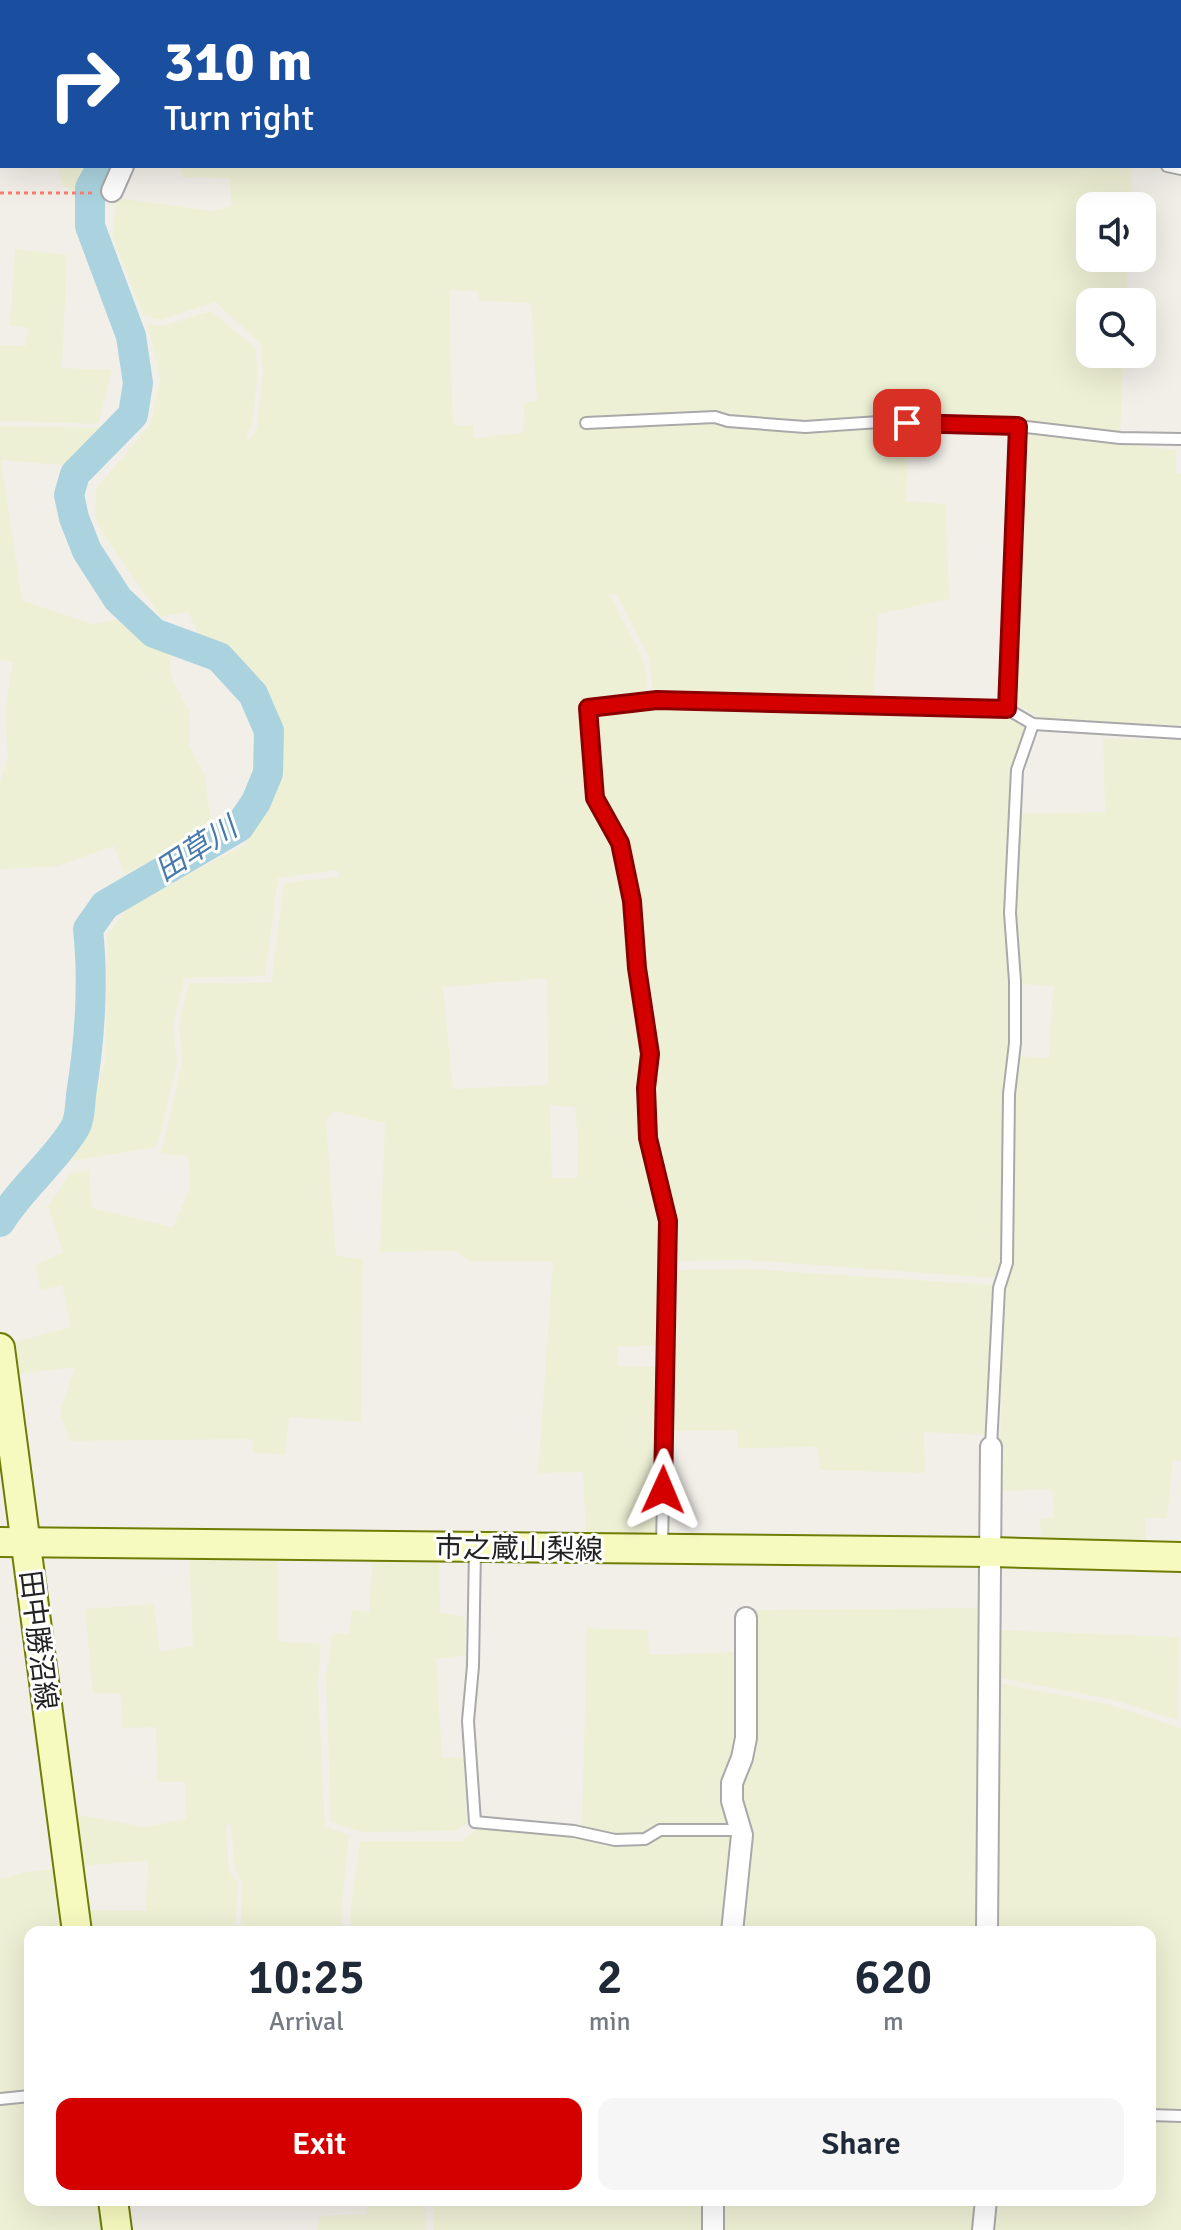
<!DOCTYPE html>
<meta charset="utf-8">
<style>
:root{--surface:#fff;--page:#f6f6f7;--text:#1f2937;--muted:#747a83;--accent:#d40000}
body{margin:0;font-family:Signika,"Noto Sans JP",sans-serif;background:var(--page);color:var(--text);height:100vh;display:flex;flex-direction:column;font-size:30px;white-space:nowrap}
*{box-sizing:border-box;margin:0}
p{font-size:26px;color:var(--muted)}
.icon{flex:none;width:44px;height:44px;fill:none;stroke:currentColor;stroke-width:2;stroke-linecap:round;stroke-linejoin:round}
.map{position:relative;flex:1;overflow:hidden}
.panel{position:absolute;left:24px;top:1926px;width:1132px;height:280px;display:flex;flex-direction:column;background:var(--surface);border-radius:16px;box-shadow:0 8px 32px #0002}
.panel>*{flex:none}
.hud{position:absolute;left:0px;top:0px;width:1182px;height:168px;box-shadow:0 8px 32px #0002;background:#1a4fa0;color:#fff;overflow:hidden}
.controls{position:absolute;left:1076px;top:192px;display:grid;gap:16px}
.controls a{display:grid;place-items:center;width:80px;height:80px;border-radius:16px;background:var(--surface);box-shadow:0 8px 32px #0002;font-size:40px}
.pin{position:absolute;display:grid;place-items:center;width:68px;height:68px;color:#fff;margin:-34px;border-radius:16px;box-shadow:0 4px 12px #0006}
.me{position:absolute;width:88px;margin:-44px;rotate:1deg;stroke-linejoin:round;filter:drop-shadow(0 0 6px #0008)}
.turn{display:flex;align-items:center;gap:28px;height:168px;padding:0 32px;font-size:36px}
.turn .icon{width:104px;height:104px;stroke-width:2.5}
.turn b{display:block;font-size:56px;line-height:68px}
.eta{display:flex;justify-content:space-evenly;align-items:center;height:136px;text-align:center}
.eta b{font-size:48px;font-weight:600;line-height:56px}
.primary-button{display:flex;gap:16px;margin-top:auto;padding:16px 32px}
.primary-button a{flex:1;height:92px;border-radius:16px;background:var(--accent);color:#fff;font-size:32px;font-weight:600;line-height:92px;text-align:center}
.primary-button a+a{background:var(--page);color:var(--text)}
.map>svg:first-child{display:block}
</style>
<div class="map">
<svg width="1181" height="2230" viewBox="0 0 1181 2230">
<rect width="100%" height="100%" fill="#f2efe9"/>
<g fill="#eef0d5" fill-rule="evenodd">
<polygon points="565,0 987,0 565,2"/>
<polygon points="1044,0 1181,0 1181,163 1180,2"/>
<polygon points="57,166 93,166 79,194 63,186"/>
<path d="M181 166 1132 167 1131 206H1090V258H1128L1126 302H1090V354H1124L1120 434 874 419 804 422 727 417 714 412 580 419 583 428 715 421 802 431 910 427 906 501 946 504 949 599 878 614 874 699 653 695 650 659 616 593 610 595 644 661 647 694 585 705 592 799 617 845 630 904 648 1053 643 1085 665 1220 662 1345 618 1347 617 1366 661 1367 658 1541 586 1540 583 1472 538 1473 553 1261H470L455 1251 380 1252 385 1123 334 1111 326 1119 336 1256 363 1259 361 1422 289 1417 285 1455 253 1453 252 1439 69 1441 60 1412 75 1367 17 1374 15 1342 71 1327 62 1285 41 1290 35 1265 63 1253 48 1206 70 1173 89 1171 92 1208 173 1227 190 1188 188 1156 161 1154 182 1062 179 1024 189 983H271L284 883 339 877 337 870 278 878 265 976 184 978 173 1025 177 1063 157 1147 72 1161 85 1136 106 1057 107 935 129 906 244 845 268 809 284 761 283 740 272 709 236 656 199 635 188 612 161 617 103 534 95 516 96 489 151 423 160 378 148 324 162 326 211 311 255 348 258 375 252 425 246 436 250 439 257 427 263 370 261 344 215 302 161 320 143 315 112 235 117 198 213 211 231 206 230 178 182 177ZM449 290 478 292 479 301 531 303 537 400 524 403 523 433 473 438V425H453ZM547 978 548 1085 453 1089 443 987ZM550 1105 575 1107 578 1145 577 1178H552Z"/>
<polygon points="15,249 67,255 62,368 112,370 98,424 0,421 0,345 26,346 28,328 10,326"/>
<polygon points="0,426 102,428 73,466 1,460 22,600 92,624 121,619 136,634 170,651 171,676 189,711 190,747 205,776 212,831 125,874 114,846 58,866 0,869 0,781 8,758 5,712 13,662 0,660"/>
<polygon points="1026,433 1176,450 1176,473 1181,474 1181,725 1042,719 1016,704"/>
<polygon points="646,704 1001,714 1026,726 1012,766 1007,907 1004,915 1008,922 1013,979 1003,1264 993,1278 748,1260 671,1261 652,1137 651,1107 655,1067 640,968 637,907 599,796 592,711"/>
<polygon points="1103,739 1181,740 1181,1461 1173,1461 1167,1518 1145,1518 1146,1546 1041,1543 1040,1519 1054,1517 1052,1489 999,1491 1004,1294 1011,1272 1014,1090 1018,1056 1049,1058 1053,986 1018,984 1014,910 1018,814 1105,812"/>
<polygon points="749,1269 993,1285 985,1435 924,1432 925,1473 820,1470 818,1447 737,1448 737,1430 671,1431 674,1270"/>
<polygon points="189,1552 277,1554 278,1641 321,1644 318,1684 325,1826 349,1835 341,1914 343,1932 240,1932 243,1883 235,1869 231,1824 226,1826 229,1871 238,1884 235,1932 90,1932 87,1910 146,1911 148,1861 77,1866 73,1814 145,1827 186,1819 185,1782 157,1782 156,1727 123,1728 120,1693 93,1694 85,1609 154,1604 160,1652 193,1646"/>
<polygon points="373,1558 439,1560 440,1613 464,1617 466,1655 436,1659 442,1758 463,1757 467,1824 455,1831 362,1832 331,1822 326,1675 333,1633 349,1634 352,1610 369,1612"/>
<polygon points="984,1608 983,1932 738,1932 737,1800 751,1610"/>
<polygon points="587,1628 647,1630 650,1655 735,1652 738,1753 733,1825 662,1825 641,1834 610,1835 582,1825"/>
<polygon points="996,1630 1179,1637 1178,1720 1110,1699 994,1677"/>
<polygon points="994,1682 1107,1704 1181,1728 1181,2109 1150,2109 1150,1932 989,1932"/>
<polygon points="477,1829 575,1834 610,1844 662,1835 737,1836 726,1932 351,1932 350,1912 360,1841 462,1841"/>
<polygon points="60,1869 68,1932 30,1932 30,2091 0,2094 0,1879 24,1872"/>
<polygon points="30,2102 30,2200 103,2200 108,2230 0,2230 0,2105"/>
<polygon points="1150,2120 1181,2121 1181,2230 990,2230 991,2200 1150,2200"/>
<polygon points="368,2200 426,2200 426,2230 318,2230 319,2216 367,2214"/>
<rect x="433" y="2200" width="272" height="30"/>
<polygon points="718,2200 938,2200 939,2204 981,2204 977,2230 718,2230"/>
</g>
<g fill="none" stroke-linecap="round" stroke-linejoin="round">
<g stroke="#aad3df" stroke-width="30">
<polyline points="182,2 183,0"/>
<path d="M0 1222C20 1189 52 1164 73 1131 80 1122 80 1106 81 1095 90 1039 94 985 88 929L105 905 239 827 256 802 268 773 269 731 253 694 219 657 154 633 118 599 87 551 74 518 69 495 75 474 133 415 138 383 131 336 90 226V188L102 166"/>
</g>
<defs>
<g id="service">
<polyline points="562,2 563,0"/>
<polyline points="0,7 2,8"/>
<polyline points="1167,166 1181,169"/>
<polyline points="586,423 715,417 728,421 805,427 879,422 1018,426 1120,438 1181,439"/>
<polyline points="1007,709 1018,426"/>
<polyline points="991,1447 999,1288 1007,1263 1009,1094 1015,1043 1015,981 1010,913 1017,770 1033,724"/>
<polyline points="662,1548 668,1221 648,1138 646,1088 650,1054 637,968 632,901 620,843 595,798 588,708 657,700 1007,709 1033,724 1181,733"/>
<polyline points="475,1549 473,1666 468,1721 475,1822 574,1831 615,1840 645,1839 660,1830 741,1830"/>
<polyline points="0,2099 30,2096"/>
<polyline points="1150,2115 1181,2116"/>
</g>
<g id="minor">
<polyline points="350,2 351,0"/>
<polyline points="112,191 123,166"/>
<polyline points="732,1932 742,1835 732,1801 732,1783 742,1758 746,1738 746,1618"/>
<polyline points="987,1932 991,1447"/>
<polyline points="713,2200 713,2230"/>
<polyline points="983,2230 986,2200"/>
</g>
<g id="secondary">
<polyline points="0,1348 77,1932"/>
<polyline points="0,1542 991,1552 1181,1557"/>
<polyline points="113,2200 117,2230"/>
</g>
</defs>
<use href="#service" stroke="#a9a9a9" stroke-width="14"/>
<use href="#minor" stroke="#a9a9a9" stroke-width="24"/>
<use href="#secondary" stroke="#707d05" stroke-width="32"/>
<polyline stroke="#fa8072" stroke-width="3" stroke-dasharray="4 4" stroke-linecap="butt" points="0,193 96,193"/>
<use href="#service" stroke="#fff" stroke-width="10"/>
<use href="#minor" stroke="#fff" stroke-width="20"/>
<use href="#secondary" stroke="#f7fabf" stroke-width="28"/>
</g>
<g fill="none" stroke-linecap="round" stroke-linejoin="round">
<defs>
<polyline id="route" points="663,1490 668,1221 648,1138 646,1088 650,1054 637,968 632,901 620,843 595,798 588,708 657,700 1007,709 1018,426 907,423"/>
</defs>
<use href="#route" stroke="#8a0000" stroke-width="20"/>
<use href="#route" stroke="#d40000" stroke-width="14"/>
</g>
<g text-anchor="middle" stroke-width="6" stroke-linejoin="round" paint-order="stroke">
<g font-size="28" fill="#222" stroke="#fff">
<text transform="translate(519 1548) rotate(1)" y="10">市之蔵山梨線</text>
<text transform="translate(39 1640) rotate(83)" y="10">田中勝沼線</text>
</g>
<g font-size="30" font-style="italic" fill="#4a7aab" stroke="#fff">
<text transform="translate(196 849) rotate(-33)" y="10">田草川</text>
</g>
</g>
</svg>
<div class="controls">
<a><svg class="icon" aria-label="sound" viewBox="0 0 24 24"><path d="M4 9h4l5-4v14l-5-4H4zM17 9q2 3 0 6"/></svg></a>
<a><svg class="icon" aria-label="search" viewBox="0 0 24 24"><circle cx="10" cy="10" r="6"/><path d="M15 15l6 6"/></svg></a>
</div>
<div class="pin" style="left:907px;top:423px;background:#d93025"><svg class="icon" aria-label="arrive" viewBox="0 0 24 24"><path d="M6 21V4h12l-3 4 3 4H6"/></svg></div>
<svg class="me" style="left:663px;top:1490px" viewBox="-20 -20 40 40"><path d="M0-17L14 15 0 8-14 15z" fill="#d40000" stroke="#fff" stroke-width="4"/></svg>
<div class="hud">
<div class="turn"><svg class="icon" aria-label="right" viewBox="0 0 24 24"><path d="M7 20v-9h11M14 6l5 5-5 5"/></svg><div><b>310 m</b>Turn right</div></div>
</div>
<section class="panel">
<div class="eta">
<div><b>10:25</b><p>Arrival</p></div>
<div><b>2</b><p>min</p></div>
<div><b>620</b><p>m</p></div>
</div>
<div class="primary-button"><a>Exit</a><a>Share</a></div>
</section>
</div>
